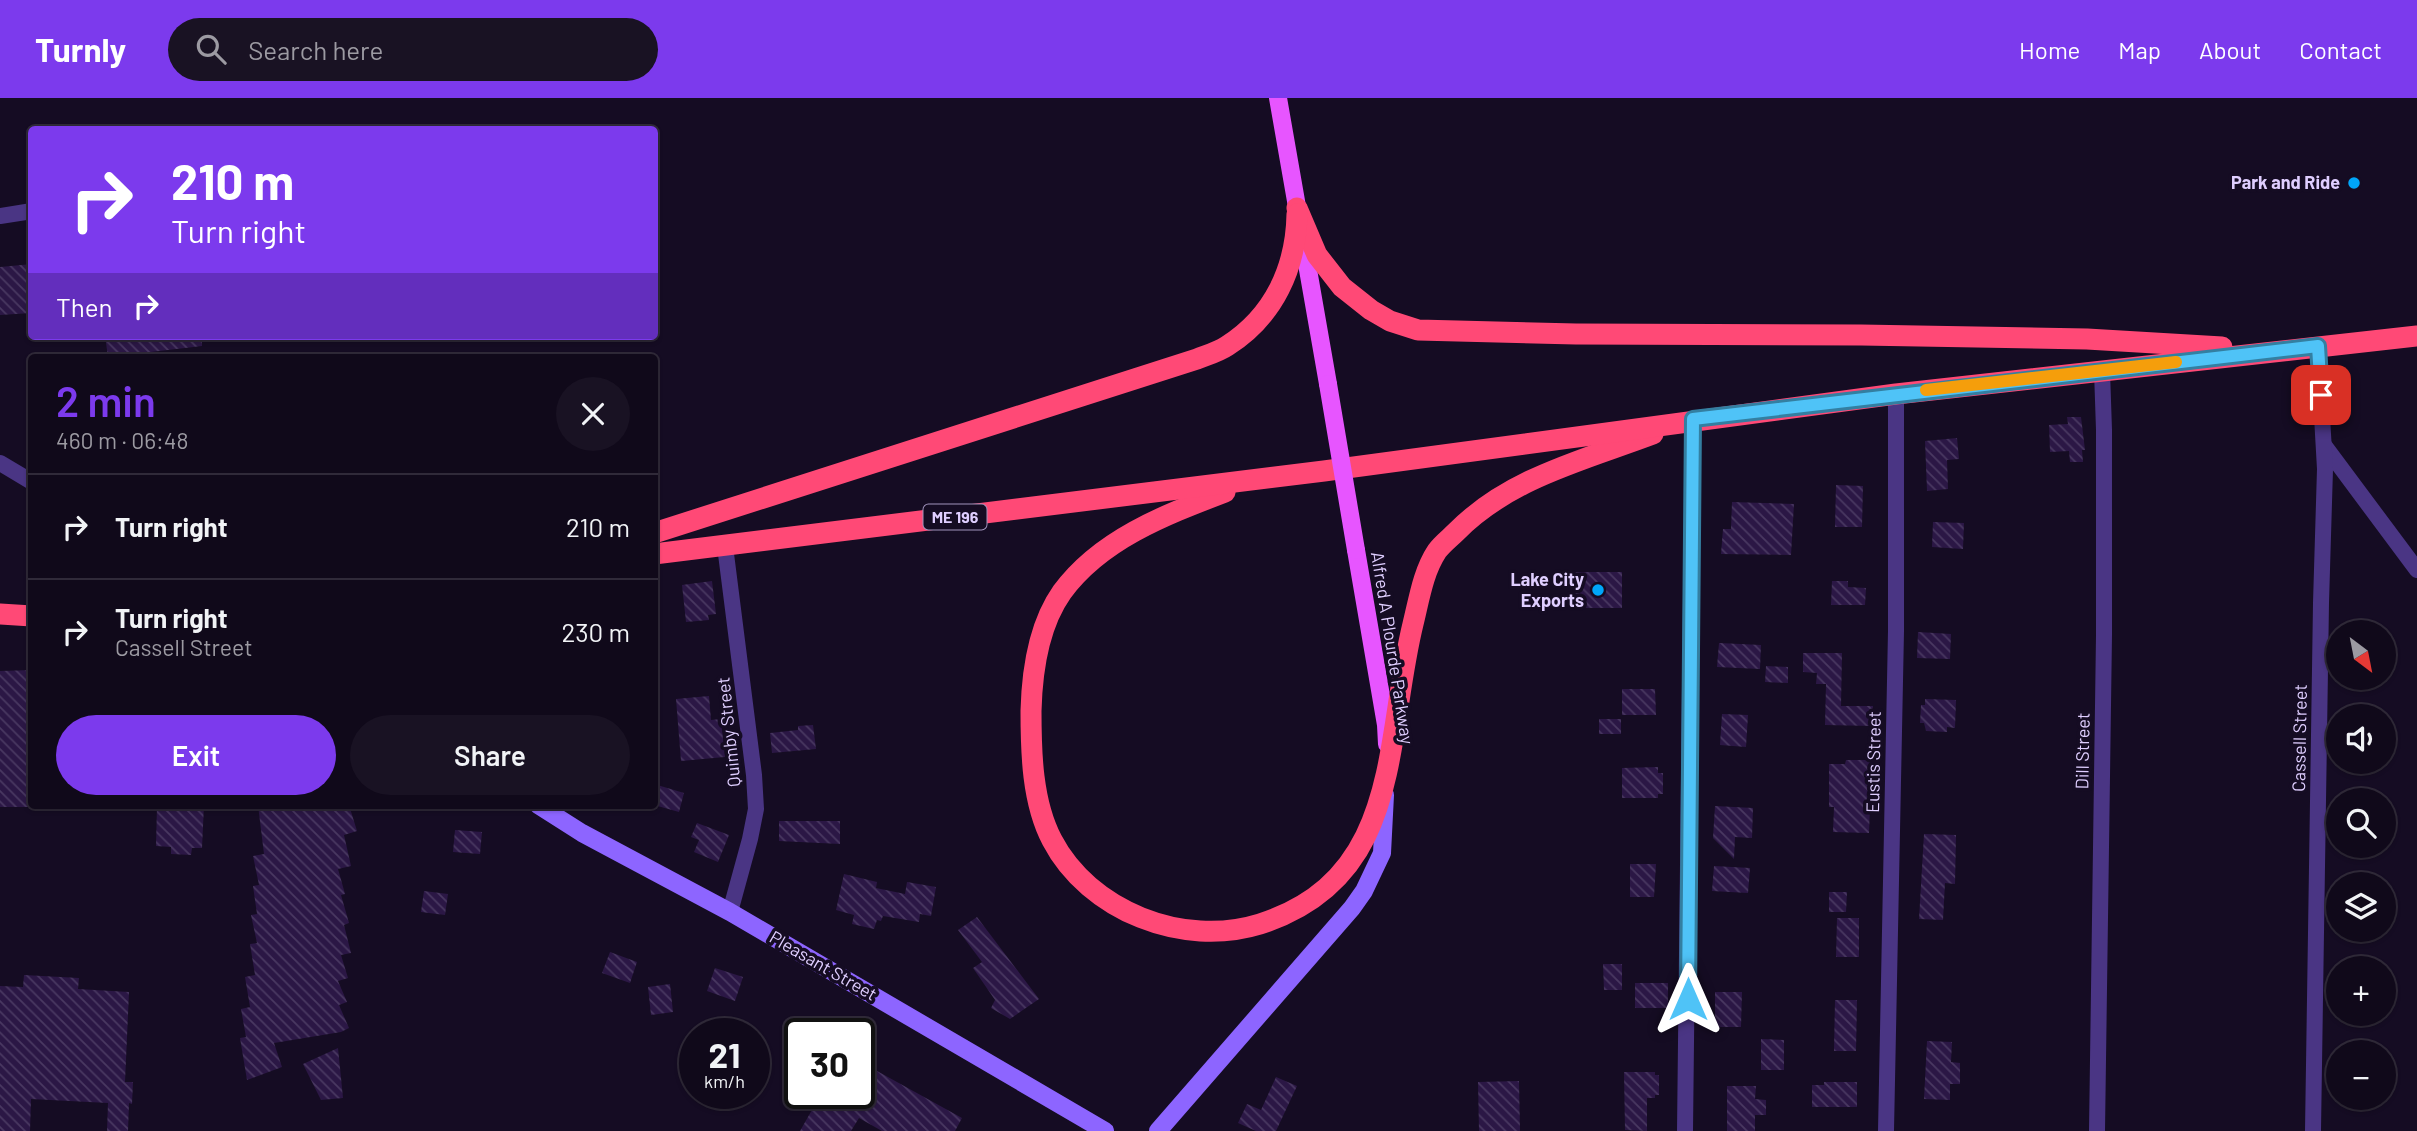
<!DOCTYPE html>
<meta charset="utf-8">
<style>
:root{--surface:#10091a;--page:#191223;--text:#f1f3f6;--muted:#9c9aa2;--line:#302a39;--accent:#7c3aed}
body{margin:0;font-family:Barlow,sans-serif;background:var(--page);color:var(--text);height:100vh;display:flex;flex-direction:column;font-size:26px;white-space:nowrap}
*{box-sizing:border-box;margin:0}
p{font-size:23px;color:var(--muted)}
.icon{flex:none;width:38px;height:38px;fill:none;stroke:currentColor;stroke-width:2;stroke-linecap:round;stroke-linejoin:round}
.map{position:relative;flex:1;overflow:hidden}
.sheet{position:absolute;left:28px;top:256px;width:630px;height:455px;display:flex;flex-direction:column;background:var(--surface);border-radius:7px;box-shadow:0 2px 5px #0004,0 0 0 2px var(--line)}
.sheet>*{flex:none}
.banner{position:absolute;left:28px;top:28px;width:630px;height:214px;border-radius:7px;box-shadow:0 2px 5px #0004,0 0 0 2px var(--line);background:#7c3aed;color:#fff;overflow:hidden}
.needle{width:46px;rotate:148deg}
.tools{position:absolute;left:2326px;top:522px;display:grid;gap:14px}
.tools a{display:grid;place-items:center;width:70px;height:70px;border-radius:50%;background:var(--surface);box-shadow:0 2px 5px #0004,0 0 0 2px var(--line);font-size:35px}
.speed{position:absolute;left:679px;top:920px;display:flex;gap:14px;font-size:35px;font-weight:700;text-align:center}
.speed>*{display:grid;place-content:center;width:91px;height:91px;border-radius:50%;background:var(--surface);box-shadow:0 2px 5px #0004,0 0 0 2px var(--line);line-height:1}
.speed small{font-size:18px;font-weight:400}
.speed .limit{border:4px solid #111;border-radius:10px;background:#fff;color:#111}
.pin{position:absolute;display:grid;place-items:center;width:60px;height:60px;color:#fff;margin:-30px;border-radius:14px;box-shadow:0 4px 10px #0006}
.me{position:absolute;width:77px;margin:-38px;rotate:0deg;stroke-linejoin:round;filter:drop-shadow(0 0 5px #0008)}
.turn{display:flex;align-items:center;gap:24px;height:147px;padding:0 28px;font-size:32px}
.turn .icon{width:91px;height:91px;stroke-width:2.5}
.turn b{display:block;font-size:49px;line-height:60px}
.then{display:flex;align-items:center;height:66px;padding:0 28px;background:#0003;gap:14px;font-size:26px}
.round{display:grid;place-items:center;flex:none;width:74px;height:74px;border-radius:37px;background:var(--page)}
.headline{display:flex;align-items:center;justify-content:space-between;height:119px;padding:0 28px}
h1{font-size:42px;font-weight:600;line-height:52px;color:var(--accent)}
.action{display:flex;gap:14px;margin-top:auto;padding:14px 28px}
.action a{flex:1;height:80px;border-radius:42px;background:var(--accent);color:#fff;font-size:28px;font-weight:600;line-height:80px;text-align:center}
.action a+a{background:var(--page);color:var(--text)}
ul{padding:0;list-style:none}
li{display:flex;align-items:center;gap:21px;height:105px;padding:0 28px;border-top:2px solid var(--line)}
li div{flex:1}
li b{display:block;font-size:26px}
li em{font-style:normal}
header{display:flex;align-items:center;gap:42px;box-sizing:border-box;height:98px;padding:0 35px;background:var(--accent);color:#fff}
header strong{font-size:33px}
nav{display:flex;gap:38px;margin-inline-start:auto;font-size:24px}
.search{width:490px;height:63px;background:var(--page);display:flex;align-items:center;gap:18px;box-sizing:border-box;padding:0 24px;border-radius:38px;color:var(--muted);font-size:26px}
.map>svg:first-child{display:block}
</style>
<header>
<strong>Turnly</strong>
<div class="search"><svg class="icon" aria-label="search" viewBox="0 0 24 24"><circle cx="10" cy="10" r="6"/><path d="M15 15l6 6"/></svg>Search here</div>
<nav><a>Home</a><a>Map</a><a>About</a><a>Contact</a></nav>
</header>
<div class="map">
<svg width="2417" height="1033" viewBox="0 0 2417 1033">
<defs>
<pattern id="building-back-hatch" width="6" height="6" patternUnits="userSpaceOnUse" patternTransform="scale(1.75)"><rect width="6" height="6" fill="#2b1745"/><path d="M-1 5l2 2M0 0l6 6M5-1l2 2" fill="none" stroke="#493861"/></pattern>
</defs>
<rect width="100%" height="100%" fill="#150c23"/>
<g fill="url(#building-back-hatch)">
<polygon points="32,166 32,215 0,217 0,169"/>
<polygon points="105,238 202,238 202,248 108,259"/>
<polygon points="2067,319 2081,319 2085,352 2082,352 2083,364 2070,364 2069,353 2050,354 2049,327 2068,326"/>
<polygon points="1957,340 1959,361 1947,362 1948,391 1927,393 1925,343"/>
<polygon points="1836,387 1863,388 1862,429 1835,429"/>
<polygon points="1732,404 1794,406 1791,457 1721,456 1723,431 1731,431"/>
<polygon points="1933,424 1964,425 1963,451 1932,449"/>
<rect x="1573" y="474" width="49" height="36"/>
<polygon points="712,483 716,516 708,517 709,522 686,524 682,487"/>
<polygon points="1832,483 1848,483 1848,489 1866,490 1865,507 1831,507"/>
<polygon points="1918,534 1951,536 1950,561 1917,560"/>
<polygon points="1719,545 1761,547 1760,571 1717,569"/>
<polygon points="1803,555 1842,555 1841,608 1873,608 1872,628 1825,627 1826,586 1816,586 1817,575 1803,574"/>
<polygon points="1766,568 1788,569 1788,585 1765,584"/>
<polygon points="32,572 32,709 0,709 0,573"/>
<polygon points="1622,591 1655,591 1656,617 1622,617"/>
<polygon points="709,598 711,622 721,621 725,659 681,663 676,601"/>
<polygon points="1925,601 1956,602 1955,630 1947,629 1947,634 1926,633 1924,625 1920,625 1921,607 1925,607"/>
<polygon points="1722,616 1748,617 1746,649 1720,647"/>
<rect x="1599" y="621" width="22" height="15"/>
<polygon points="813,627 816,651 772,655 770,635 798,632 798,628"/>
<polygon points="1846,662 1872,662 1869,735 1833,734 1834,709 1829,709 1829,666 1845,666"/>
<polygon points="1658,669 1658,675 1663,675 1663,696 1658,696 1658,700 1622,700 1622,670"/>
<polygon points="654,686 684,695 679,714 654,707"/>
<polygon points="157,707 204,707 202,750 192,750 191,757 171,756 171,749 156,748"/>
<polygon points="258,707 349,707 357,733 344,737 351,768 338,771 345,796 341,797 349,825 344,827 351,855 341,857 348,880 338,883 347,904 339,907 349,930 341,934 274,945 282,969 247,982 240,940 246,939 241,911 250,909 245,879 255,877 250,846 257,845 251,817 257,816 253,788 259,787 253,758 264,756"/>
<polygon points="1715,708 1753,710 1752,740 1735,739 1734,761 1713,740"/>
<polygon points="779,723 840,723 840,746 779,743"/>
<polygon points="697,725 729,737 718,764 694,754 699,742 691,739"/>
<polygon points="455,732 482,734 480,756 453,754"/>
<polygon points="1924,736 1956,737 1955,786 1945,785 1943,822 1919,821"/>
<polygon points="1630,766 1656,766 1654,799 1630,799"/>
<polygon points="1714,768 1750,770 1748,795 1712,793"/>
<polygon points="844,776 877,784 876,790 905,796 907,784 936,789 931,818 920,816 919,824 883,818 881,823 877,822 874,831 852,826 854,817 836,812"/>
<polygon points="424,793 448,796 445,817 421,814"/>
<polygon points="1829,794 1847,794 1846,814 1829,814"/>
<polygon points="977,819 1039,901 1010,921 991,910 995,902 973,870 982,864 958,832"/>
<polygon points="1837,820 1859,820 1859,859 1836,859"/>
<polygon points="610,854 637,864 630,885 602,875"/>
<polygon points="1603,866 1622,866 1622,892 1604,892"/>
<polygon points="715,870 743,879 735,903 707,893"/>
<polygon points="24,877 79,880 78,891 129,894 125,984 133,984 132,1006 129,1005 128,1033 107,1033 108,1005 31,1001 30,1033 0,1033 0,888 23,889"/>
<rect x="1635" y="885" width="33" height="25"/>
<polygon points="670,886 673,914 651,917 648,889"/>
<polygon points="1715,894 1742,894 1741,929 1715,929"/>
<polygon points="1835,902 1857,902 1856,953 1834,953"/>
<polygon points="1761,941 1784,942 1784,972 1761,972"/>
<polygon points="1927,943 1952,944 1951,964 1960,965 1960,986 1950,986 1950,1002 1924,1001"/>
<polygon points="338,950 343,1000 321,1002 303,966"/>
<polygon points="859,963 962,1020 955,1033 882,1033 859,1020 851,1033 800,1033 821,996 859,996"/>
<polygon points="1624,974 1655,974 1655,977 1659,977 1659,997 1655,997 1655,1000 1647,1000 1647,1033 1625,1032"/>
<polygon points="1276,979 1297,988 1276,1033 1256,1033 1238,1025 1247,1006 1261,1012"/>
<polygon points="1519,983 1520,1033 1479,1033 1478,984"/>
<polygon points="1824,984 1857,984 1857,1009 1812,1009 1812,987 1824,987"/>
<polygon points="1727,988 1756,988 1755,1001 1766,1002 1766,1017 1755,1017 1755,1033 1727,1033"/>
</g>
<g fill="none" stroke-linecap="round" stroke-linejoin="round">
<g stroke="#4a3584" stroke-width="16">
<polyline points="0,118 32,113"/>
<polyline points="2324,347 2417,472"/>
<polyline points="0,365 32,384"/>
<polyline points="725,448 754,677 756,711 750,741 730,814"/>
<polyline points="1685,1033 1693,322"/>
<polyline points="1886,1033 1896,533 1896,296"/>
<polyline points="2097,1033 2104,537 2104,332 2102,273"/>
<polyline points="2313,1033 2321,505 2325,371 2318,248"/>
</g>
<g stroke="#8d65ff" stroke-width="18">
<polyline points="538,707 582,735 730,814 1105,1033"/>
<polyline points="1158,1033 1352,810 1364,793 1382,755 1385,697"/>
</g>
<g stroke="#e755ff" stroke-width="18">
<polyline points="1278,0 1328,286"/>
<polyline points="1356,452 1386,627 1387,646"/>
</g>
<g stroke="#ff4976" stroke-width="21">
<polyline points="1297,110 1317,157 1342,189 1371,212 1390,223 1418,232 1576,236 1861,237 2087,241 2222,249"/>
<path d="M1225 394C1165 417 1101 441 1062 494 1038 528 1032 573 1031 613 1031 654 1032 704 1052 742 1089 813 1183 850 1260 826 1403 780 1384 644 1413 526 1419 502 1423 474 1437 453 1442 446 1450 440 1456 434 1509 380 1584 362 1653 336"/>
<path d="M654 435 1197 261C1207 257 1218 254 1227 248 1274 218 1296 170 1297 116"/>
<polyline points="654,456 1324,373 1896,296 2417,238"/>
<polyline points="0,516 32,518"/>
</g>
<polyline stroke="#e755ff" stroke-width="18" points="1328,286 1356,452"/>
</g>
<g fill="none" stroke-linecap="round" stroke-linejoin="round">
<defs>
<polyline id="route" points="1688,901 1693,321 2318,248 2321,297"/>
</defs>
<use href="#route" stroke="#337fa1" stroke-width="18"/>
<use href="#route" stroke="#4fc3f7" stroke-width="12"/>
<polyline stroke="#f59e0b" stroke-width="12" points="1926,292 2176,264"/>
</g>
<g fill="#00a6f9" stroke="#150c23" stroke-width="2.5">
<circle cx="2354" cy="85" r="7"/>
<circle cx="1598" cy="492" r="7"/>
</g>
<g text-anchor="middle" stroke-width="7" stroke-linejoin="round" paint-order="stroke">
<rect fill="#150c23" stroke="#a294bd" stroke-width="2" x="923.5" y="406.5" width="63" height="25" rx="5"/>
<g font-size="16" font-weight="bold" fill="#dfceff">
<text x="955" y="425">ME 196</text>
</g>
<g font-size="18" font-weight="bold" fill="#dfceff" stroke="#150c23" text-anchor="end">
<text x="2340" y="91">Park and Ride</text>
<text x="1584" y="488">Lake City<tspan x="1584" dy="21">Exports</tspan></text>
</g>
<g font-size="18" fill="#dfceff" stroke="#150c23">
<text transform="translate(1392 550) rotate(81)" y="6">Alfred A Plourde Parkway</text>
<text transform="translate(729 634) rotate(-96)" y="6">Quimby Street</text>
<text transform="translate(2300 640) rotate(-89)" y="6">Cassell Street</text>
<text transform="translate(2083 653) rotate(-89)" y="6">Dill Street</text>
<text transform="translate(1874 664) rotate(-89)" y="6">Eustis Street</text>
<text transform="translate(823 868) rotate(30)" y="6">Pleasant Street</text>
</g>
</g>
</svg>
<div class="tools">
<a><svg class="needle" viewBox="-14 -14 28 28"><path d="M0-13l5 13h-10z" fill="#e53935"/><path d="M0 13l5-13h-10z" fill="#9c9aa2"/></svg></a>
<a><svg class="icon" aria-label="sound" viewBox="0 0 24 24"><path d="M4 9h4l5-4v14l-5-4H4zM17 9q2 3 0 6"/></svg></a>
<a><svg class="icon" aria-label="search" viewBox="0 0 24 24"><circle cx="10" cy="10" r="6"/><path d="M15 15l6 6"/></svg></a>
<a><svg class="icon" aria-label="layers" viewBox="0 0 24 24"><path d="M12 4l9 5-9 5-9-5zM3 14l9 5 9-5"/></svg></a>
<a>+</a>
<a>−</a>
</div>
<div class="speed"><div>21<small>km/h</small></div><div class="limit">30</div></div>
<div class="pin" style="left:2321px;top:297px;background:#d93025"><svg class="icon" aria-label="arrive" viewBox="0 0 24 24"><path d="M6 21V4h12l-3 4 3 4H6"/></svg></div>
<svg class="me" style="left:1688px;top:901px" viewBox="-20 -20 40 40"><path d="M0-17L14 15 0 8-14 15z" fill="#4fc3f7" stroke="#fff" stroke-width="4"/></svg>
<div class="banner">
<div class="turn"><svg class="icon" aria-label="right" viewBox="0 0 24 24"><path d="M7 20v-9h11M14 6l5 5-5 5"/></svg><div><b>210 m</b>Turn right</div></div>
<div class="then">Then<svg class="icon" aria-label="right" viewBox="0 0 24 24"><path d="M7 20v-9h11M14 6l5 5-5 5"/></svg></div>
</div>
<section class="sheet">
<div class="headline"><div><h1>2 min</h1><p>460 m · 06:48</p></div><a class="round"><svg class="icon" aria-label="close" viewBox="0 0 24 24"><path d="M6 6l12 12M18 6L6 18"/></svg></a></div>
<ul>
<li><svg class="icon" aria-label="right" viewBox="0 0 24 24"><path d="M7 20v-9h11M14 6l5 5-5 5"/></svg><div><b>Turn right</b></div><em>210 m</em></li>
<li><svg class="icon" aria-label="right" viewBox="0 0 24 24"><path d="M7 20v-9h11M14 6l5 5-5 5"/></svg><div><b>Turn right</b><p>Cassell Street</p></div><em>230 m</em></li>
</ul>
<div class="action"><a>Exit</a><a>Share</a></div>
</section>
</div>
